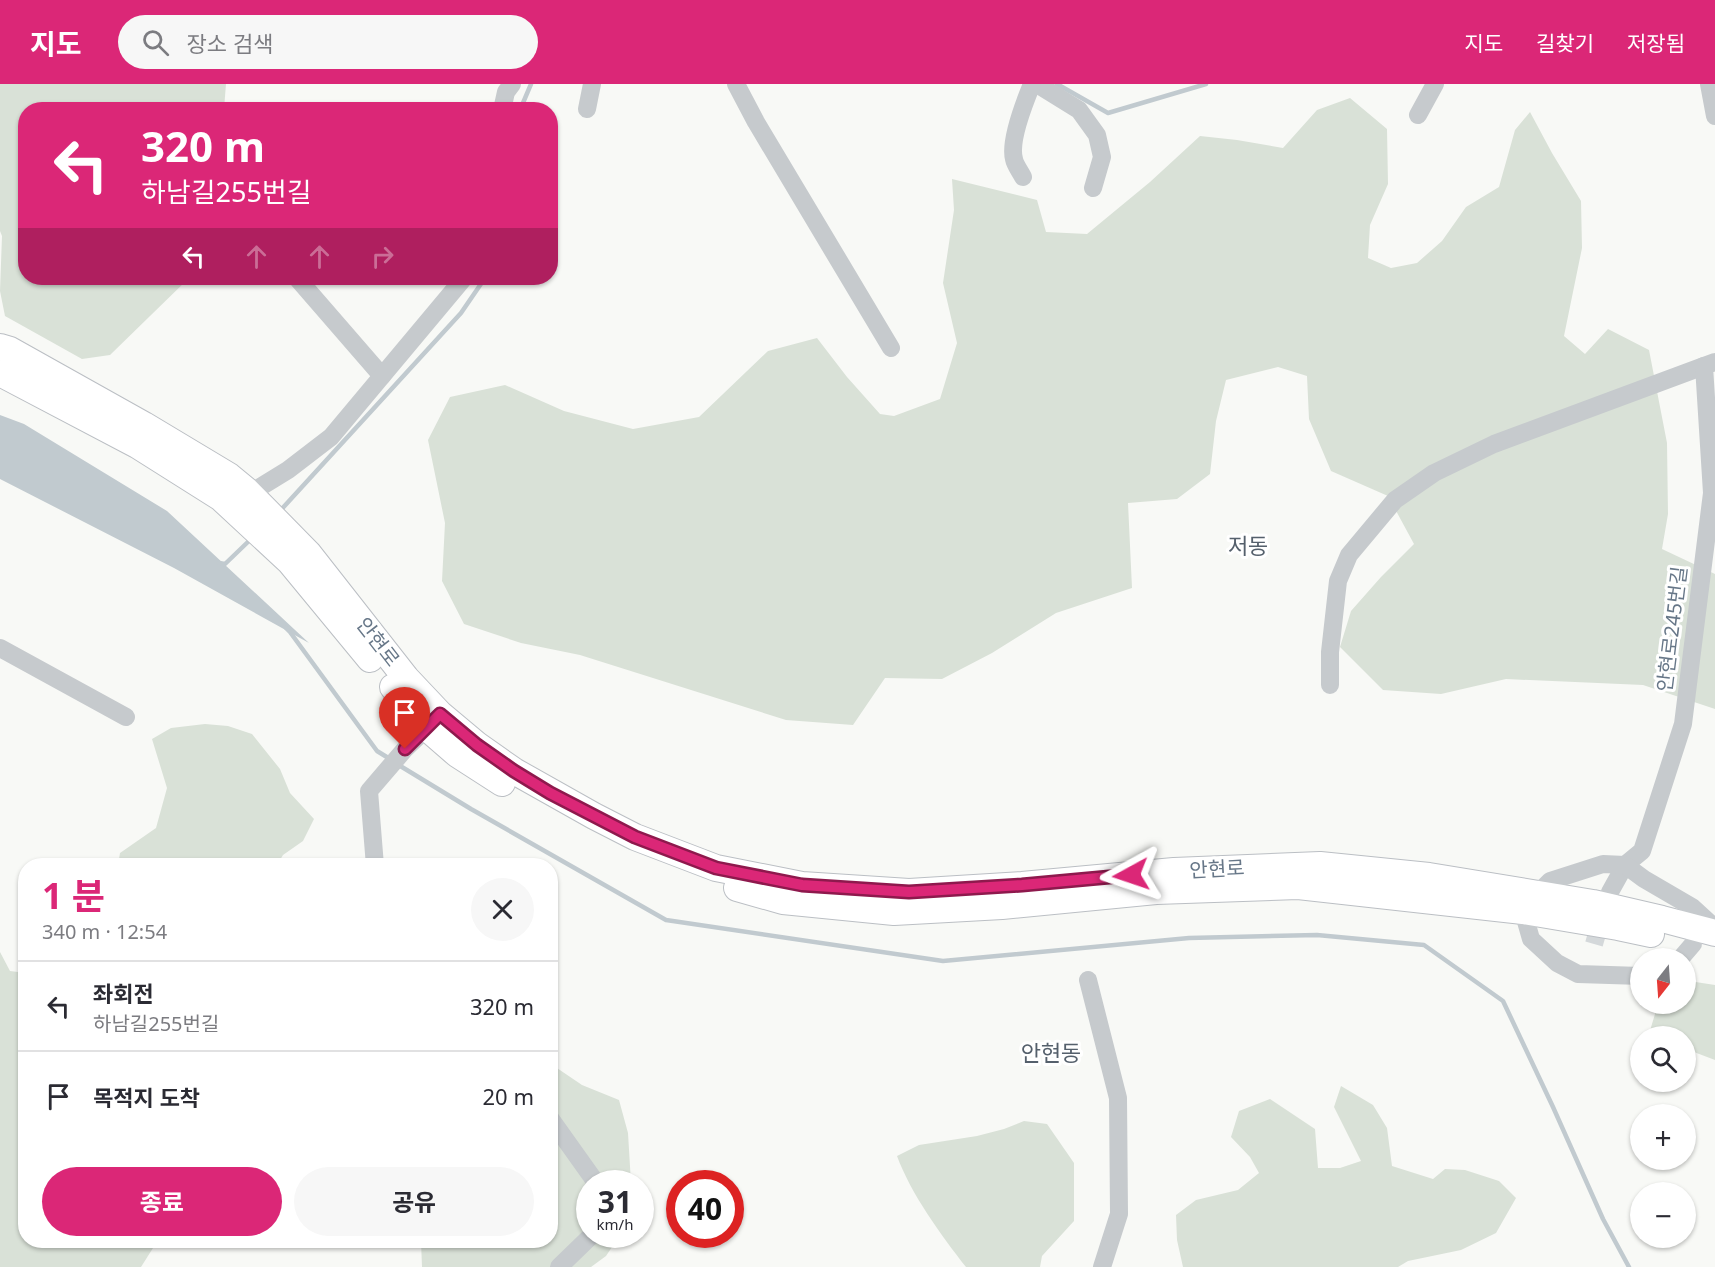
<!DOCTYPE html>
<html lang="ko">
<meta charset="utf-8">
<style>
:root{--surface:#fff;--page:#f7f7f7;--text:#2b2b33;--muted:#7c7c81;--line:#e1e1e2;--accent:#db2777}
body{margin:0;font-family:"Noto Sans","Noto Sans KR",sans-serif;background:var(--page);color:var(--text);height:100vh;display:flex;flex-direction:column;font-size:22px;white-space:nowrap}
*{box-sizing:border-box;margin:0}
p{font-size:20px;color:var(--muted)}
.icon{flex:none;width:33px;height:33px;fill:none;stroke:currentColor;stroke-width:2;stroke-linecap:round;stroke-linejoin:round}
.map{position:relative;flex:1;overflow:hidden}
.side{position:absolute;left:18px;top:774px;width:540px;height:390px;display:flex;flex-direction:column;background:var(--surface);border-radius:24px;box-shadow:0 2px 4px #0004}
.side>*{flex:none}
.guide{position:absolute;left:18px;top:18px;width:540px;height:183px;border-radius:24px;box-shadow:0 2px 4px #0004;background:#db2777;color:#fff;overflow:hidden}
.needle{width:39px;rotate:197deg}
.tools{position:absolute;left:1630px;top:864px;display:grid;gap:12px}
.tools a{display:grid;place-items:center;width:66px;height:66px;border-radius:50%;background:var(--surface);box-shadow:0 2px 4px #0004;font-size:30px}
.speed{position:absolute;left:576px;top:1086px;display:flex;gap:12px;font-size:30px;font-weight:700;text-align:center}
.speed>*{display:grid;place-content:center;width:78px;height:78px;border-radius:50%;background:var(--surface);box-shadow:0 2px 4px #0004;line-height:1}
.speed small{font-size:15px;font-weight:400}
.speed .limit{border:9px solid #d22;background:#fff;color:#111}
.pin{position:absolute;display:grid;place-items:center;width:51px;height:51px;color:#fff;margin:-62px -26px;border-radius:50% 50% 50% 0;rotate:-45deg;box-shadow:0 0 6px #0007}
.pin .icon{rotate:45deg}
.me{position:absolute;width:66px;margin:-33px;rotate:265deg;stroke-linejoin:round;filter:drop-shadow(0 0 4px #0008)}
.turn{display:flex;align-items:center;gap:21px;height:126px;padding:0 24px;font-size:27px}
.turn .icon{width:78px;height:78px;stroke-width:2.5}
.turn b{display:block;font-size:42px;line-height:51px}
.lanes{display:flex;align-items:center;height:57px;padding:0 24px;background:#0003;justify-content:center;gap:30px;direction:ltr}
.lanes .off{opacity:.35}
.round{display:grid;place-items:center;flex:none;width:63px;height:63px;border-radius:32px;background:var(--page)}
.head{display:flex;align-items:center;justify-content:space-between;height:102px;padding:0 24px}
h1{font-size:36px;font-weight:700;line-height:45px;color:var(--accent)}
.button{display:flex;gap:12px;margin-top:auto;padding:12px 24px}
.button a{flex:1;height:69px;border-radius:36px;background:var(--accent);color:#fff;font-size:24px;font-weight:700;line-height:69px;text-align:center}
.button a+a{background:var(--page);color:var(--text)}
ul{padding:0;list-style:none}
li{display:flex;align-items:center;gap:18px;height:90px;padding:0 24px;border-top:2px solid var(--line)}
li div{flex:1}
li b{display:block;font-size:22px}
li em{font-style:normal}
header{display:flex;align-items:center;gap:36px;box-sizing:border-box;height:84px;padding:0 30px;background:var(--accent);color:#fff}
header strong{font-size:28px}
nav{display:flex;gap:33px;margin-inline-start:auto;font-size:21px}
.search{width:420px;height:54px;background:var(--page);display:flex;align-items:center;gap:15px;box-sizing:border-box;padding:0 21px;border-radius:33px;color:var(--muted);font-size:22px}
.map>svg:first-child{display:block}
</style>
<header>
<strong>지도</strong>
<div class="search"><svg class="icon" aria-label="search" viewBox="0 0 24 24"><circle cx="10" cy="10" r="6"/><path d="M15 15l6 6"/></svg>장소 검색</div>
<nav><a>지도</a><a>길찾기</a><a>저장됨</a></nav>
</header>
<div class="map">
<svg width="1715" height="1183" viewBox="0 0 1715 1183">
<rect width="100%" height="100%" fill="#f8f9f6"/>
<g fill="#d9e1d7">
<polygon points="0,0 226,0 224,25 26,26 26,194 189,194 110,271 82,275 5,232 0,207 2,152 0,147"/>
<polygon points="1350,14 1387,45 1388,100 1370,141 1368,174 1391,184 1417,179 1442,157 1466,123 1499,103 1515,46 1530,28 1552,69 1581,117 1582,164 1564,252 1585,270 1608,245 1649,266 1667,359 1668,430 1662,465 1715,490 1715,625 1643,601 1506,595 1441,610 1383,606 1340,563 1351,527 1381,493 1414,460 1388,412 1331,387 1309,335 1307,292 1278,283 1226,296 1216,337 1210,390 1177,415 1128,419 1132,504 1056,529 992,569 942,595 885,594 853,641 786,636 580,571 521,559 464,540 442,497 445,439 428,356 450,313 505,301 564,327 633,345 699,333 768,267 817,254 847,293 880,330 894,332 940,315 957,259 943,199 954,126 952,95 1037,116 1046,148 1087,150 1150,98 1200,52 1237,56 1283,64 1317,26"/>
<polygon points="205,640 228,642 252,650 280,685 290,709 314,735 303,757 283,771 277,781 118,781 120,769 156,744 167,704 152,655 171,644"/>
<polygon points="0,868 10,887 18,888 25,868 26,1156 155,1157 153,1164 141,1183 0,1183"/>
<polygon points="1689,897 1715,901 1715,976 1686,965 1686,952 1654,952 1649,950 1658,920 1686,920 1686,898"/>
<polygon points="551,980 582,1001 619,1016 628,1049 631,1099 590,1100 590,1150 620,1151 606,1172 591,1183 422,1183 421,1157 550,1156"/>
<polygon points="1341,1002 1373,1021 1387,1044 1392,1082 1433,1095 1445,1085 1465,1086 1499,1097 1516,1114 1496,1149 1461,1166 1408,1177 1398,1183 1183,1183 1177,1156 1176,1131 1196,1116 1238,1106 1259,1089 1250,1073 1231,1053 1239,1027 1270,1015 1315,1045 1318,1084 1340,1084 1361,1077 1334,1023"/>
<path d="M1024 1037 1047 1040 1074 1079V1137L1042 1172 1040 1183H966C941 1151 911 1110 897 1072L919 1061 977 1052 1004 1045Z"/>
</g>
<polygon fill="#c1cacf" points="0,331 24,340 167,427 309,559 174,484 0,395"/>
<g fill="none" stroke-linecap="round" stroke-linejoin="round">
<g stroke="#c1cacf" stroke-width="4.5">
<polyline points="1057,0 1108,29 1206,0"/>
<polyline points="520,26 531,0"/>
<polyline points="279,428 461,229 485,194"/>
<polyline points="219,479 225,480 251,455"/>
<polyline points="286,544 290,548 377,667 390,675"/>
<polyline points="397,680 471,725 666,836 943,877 1189,854 1317,851 1424,861 1503,917 1553,1023 1603,1135 1629,1183"/>
</g>
<polyline stroke="#d4d8da" stroke-width="18" stroke-dasharray="18 9" stroke-linecap="butt" points="1594,860 1603,829"/>
<defs>
<g id="secondary">
<polyline points="0,263 10,266 144,341 229,392 246,406 308,469 406,594 440,630 477,661 514,687 594,732 635,753 716,784 802,801 909,808 1022,801 1174,787 1320,781 1429,792 1593,819 1662,835 1715,849"/>
<polyline points="0,289 137,361 221,414 290,478 370,575"/>
<polyline points="393,603 427,644 457,670 502,699"/>
<polyline points="737,804 783,817 894,828 1002,822 1156,807 1298,802 1523,827 1618,843 1651,850"/>
</g>
</defs>
<use href="#secondary" stroke="#bbbfc4" stroke-width="28"/>
<g stroke="#c6cacd" stroke-width="18">
<polyline points="736,0 756,38 891,264"/>
<polyline points="1037,0 1079,26 1097,51 1102,73 1093,104"/>
<polyline points="1709,0 1715,32"/>
<polyline points="587,25 592,0"/>
<polyline points="502,26 506,8 512,0"/>
<polyline points="1418,31 1435,0"/>
<path d="M1023 93C1020 87 1015 81 1014 75 1009 57 1025 17 1032 0"/>
<polyline points="297,194 382,292"/>
<polyline points="249,410 288,386 331,353 464,194"/>
<polyline points="0,564 126,633"/>
<polyline points="1330,601 1330,568 1338,497 1349,471 1395,416 1434,389 1494,360 1704,282"/>
<polyline points="375,782 369,707 405,665 427,644"/>
<polyline points="1610,808 1625,781 1642,767 1683,640 1712,409 1704,282 1715,278"/>
<polyline points="1537,810 1550,797 1603,780 1625,781 1644,795 1692,823 1715,844"/>
<polyline points="1523,827 1531,855 1557,879 1578,890 1641,892"/>
<polyline points="1681,874 1693,860"/>
<polyline points="1088,896 1118,1014 1119,1130 1102,1183"/>
<polyline points="550,1034 597,1100"/>
<polyline points="559,1183 593,1150"/>
</g>
<use href="#secondary" stroke="#fff" stroke-width="26"/>
</g>
<g fill="none" stroke-linecap="round" stroke-linejoin="round">
<defs>
<polyline id="route" points="405,665 440,630 477,661 514,687 550,709 635,753 716,784 802,801 909,808 1022,801 1131,791"/>
</defs>
<use href="#route" stroke="#8e194d" stroke-width="15"/>
<use href="#route" stroke="#db2777" stroke-width="10"/>
</g>
<g text-anchor="middle" stroke-width="6" stroke-linejoin="round" paint-order="stroke">
<g font-size="20" fill="#677788" stroke="#fff">
<text transform="translate(1672 545) rotate(-83)" y="7">안현로245번길</text>
<text transform="translate(378 558) rotate(52)" y="7">안현로</text>
<text transform="translate(1217 785) rotate(-3)" y="7">안현로</text>
</g>
<g font-size="22" fill="#55606c" stroke="#fff">
<text x="1248" y="470">저동</text>
<text x="1051" y="977">안현동</text>
</g>
</g>
</svg>
<div class="tools">
<a><svg class="needle" viewBox="-14 -14 28 28"><path d="M0-13l5 13h-10z" fill="#e53935"/><path d="M0 13l5-13h-10z" fill="#7c7c81"/></svg></a>
<a><svg class="icon" aria-label="search" viewBox="0 0 24 24"><circle cx="10" cy="10" r="6"/><path d="M15 15l6 6"/></svg></a>
<a>+</a>
<a>−</a>
</div>
<div class="speed"><div>31<small>km/h</small></div><div class="limit">40</div></div>
<div class="pin" style="left:405px;top:665px;background:#d93025"><svg class="icon" aria-label="arrive" viewBox="0 0 24 24"><path d="M6 21V4h12l-3 4 3 4H6"/></svg></div>
<svg class="me" style="left:1131px;top:791px" viewBox="-20 -20 40 40"><path d="M0-17L14 15 0 8-14 15z" fill="#db2777" stroke="#fff" stroke-width="4"/></svg>
<div class="guide">
<div class="turn"><svg class="icon" aria-label="left" viewBox="0 0 24 24"><path d="M17 20v-9H6M10 6l-5 5 5 5"/></svg><div><b>320 m</b>하남길255번길</div></div>
<div class="lanes"><svg class="icon" aria-label="left" viewBox="0 0 24 24"><path d="M17 20v-9H6M10 6l-5 5 5 5"/></svg><svg class="icon off" aria-label="ahead" viewBox="0 0 24 24"><path d="M12 20V5M6 11l6-6 6 6"/></svg><svg class="icon off" aria-label="ahead" viewBox="0 0 24 24"><path d="M12 20V5M6 11l6-6 6 6"/></svg><svg class="icon off" aria-label="right" viewBox="0 0 24 24"><path d="M7 20v-9h11M14 6l5 5-5 5"/></svg></div>
</div>
<section class="side">
<div class="head"><div><h1>1 분</h1><p>340 m · 12:54</p></div><a class="round"><svg class="icon" aria-label="close" viewBox="0 0 24 24"><path d="M6 6l12 12M18 6L6 18"/></svg></a></div>
<ul>
<li><svg class="icon" aria-label="left" viewBox="0 0 24 24"><path d="M17 20v-9H6M10 6l-5 5 5 5"/></svg><div><b>좌회전</b><p>하남길255번길</p></div><em>320 m</em></li>
<li><svg class="icon" aria-label="arrive" viewBox="0 0 24 24"><path d="M6 21V4h12l-3 4 3 4H6"/></svg><div><b>목적지 도착</b></div><em>20 m</em></li>
</ul>
<div class="button"><a>종료</a><a>공유</a></div>
</section>
</div>
